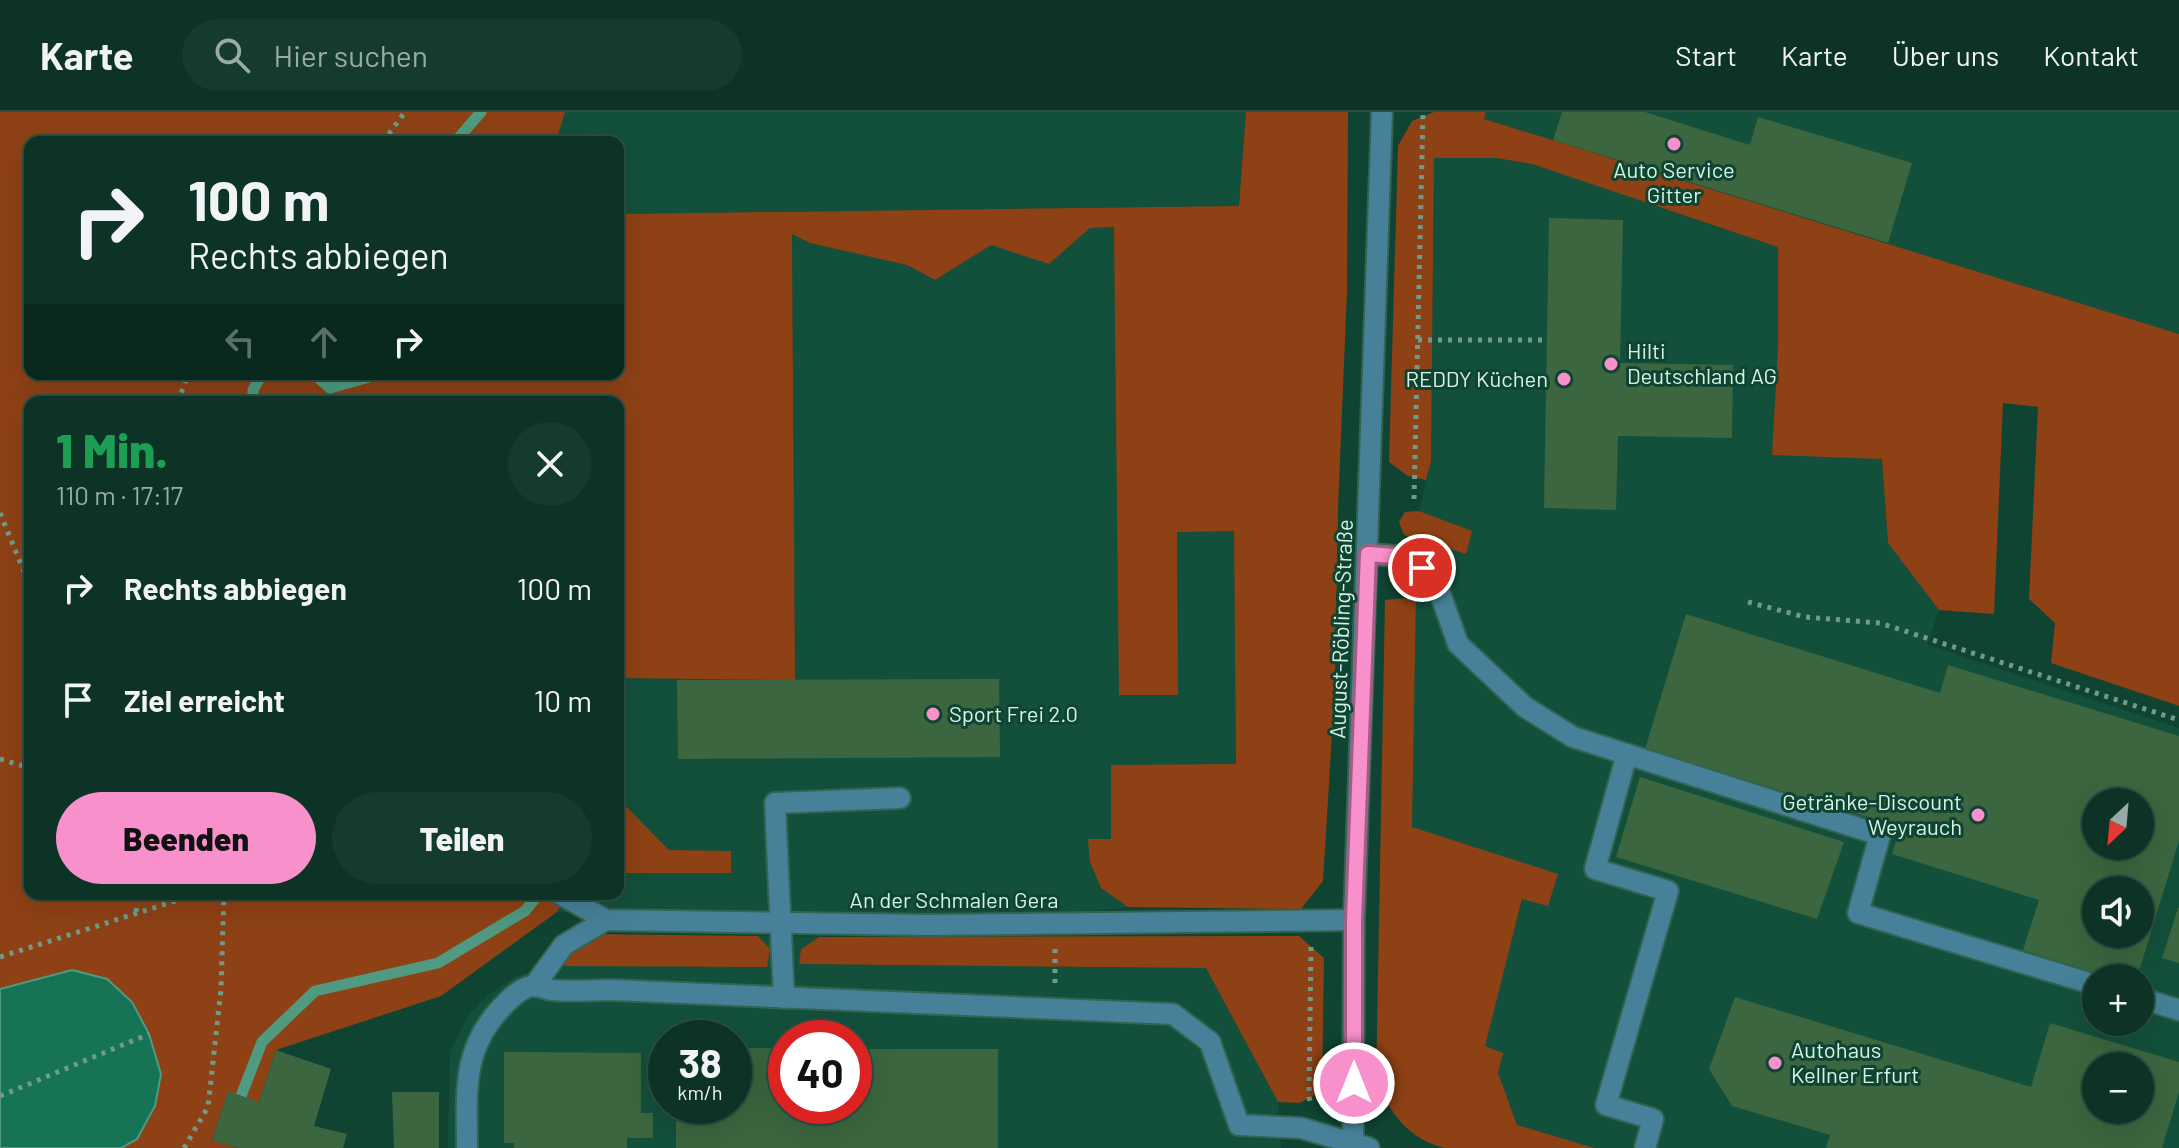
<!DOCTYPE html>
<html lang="de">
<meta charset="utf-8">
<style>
:root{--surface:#0c3326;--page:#153b2e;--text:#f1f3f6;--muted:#9aaaa7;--line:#2c4e43;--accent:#f890cb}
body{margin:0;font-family:Barlow,sans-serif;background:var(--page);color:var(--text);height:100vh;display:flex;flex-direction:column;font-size:30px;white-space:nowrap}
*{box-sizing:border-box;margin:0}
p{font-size:26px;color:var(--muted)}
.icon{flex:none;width:44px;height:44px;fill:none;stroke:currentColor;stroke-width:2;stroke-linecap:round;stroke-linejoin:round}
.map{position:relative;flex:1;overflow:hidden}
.panel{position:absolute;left:24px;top:284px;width:600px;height:504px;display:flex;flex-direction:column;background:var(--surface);border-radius:16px;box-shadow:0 8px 32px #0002,0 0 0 2px var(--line)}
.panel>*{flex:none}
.top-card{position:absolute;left:24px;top:24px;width:600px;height:244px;border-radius:16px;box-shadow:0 8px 32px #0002,0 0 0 2px var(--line);background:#0c3326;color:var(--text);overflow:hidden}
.needle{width:52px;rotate:206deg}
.fabs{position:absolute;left:2082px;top:676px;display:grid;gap:16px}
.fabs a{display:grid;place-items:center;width:72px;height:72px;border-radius:50%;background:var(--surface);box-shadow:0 8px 32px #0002,0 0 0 2px var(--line);font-size:40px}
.speed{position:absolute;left:648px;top:908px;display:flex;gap:16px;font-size:40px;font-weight:700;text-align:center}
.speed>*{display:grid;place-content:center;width:104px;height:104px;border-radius:50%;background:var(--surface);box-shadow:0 8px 32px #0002,0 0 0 2px var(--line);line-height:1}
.speed small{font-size:20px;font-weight:400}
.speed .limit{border:12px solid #d22;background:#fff;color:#111}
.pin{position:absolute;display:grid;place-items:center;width:68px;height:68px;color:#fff;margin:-34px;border:4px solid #fff;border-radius:50%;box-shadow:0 2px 8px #0007}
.me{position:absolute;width:88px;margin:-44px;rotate:0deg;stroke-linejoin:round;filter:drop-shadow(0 0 6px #0008)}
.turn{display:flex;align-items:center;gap:28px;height:168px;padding:0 32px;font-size:36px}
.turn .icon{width:104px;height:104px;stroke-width:2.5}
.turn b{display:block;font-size:56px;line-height:68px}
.lanes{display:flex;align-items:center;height:76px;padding:0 32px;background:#0003;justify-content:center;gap:40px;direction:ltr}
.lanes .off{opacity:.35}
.round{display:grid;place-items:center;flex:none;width:84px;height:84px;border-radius:42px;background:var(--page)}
.overview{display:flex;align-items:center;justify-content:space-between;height:136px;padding:0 32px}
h1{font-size:48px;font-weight:800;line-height:60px;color:#1e9e55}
.primary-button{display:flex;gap:16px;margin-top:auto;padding:16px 32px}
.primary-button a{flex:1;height:92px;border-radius:48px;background:var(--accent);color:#111;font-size:32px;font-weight:800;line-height:92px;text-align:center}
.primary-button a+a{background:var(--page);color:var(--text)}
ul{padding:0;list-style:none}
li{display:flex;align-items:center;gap:24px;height:112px;padding:0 32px}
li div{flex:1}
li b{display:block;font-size:30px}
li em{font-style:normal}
header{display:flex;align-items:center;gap:48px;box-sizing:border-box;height:112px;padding:0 40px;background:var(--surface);border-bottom:2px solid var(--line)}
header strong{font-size:38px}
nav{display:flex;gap:44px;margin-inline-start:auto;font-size:28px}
.search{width:560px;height:72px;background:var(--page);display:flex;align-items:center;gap:20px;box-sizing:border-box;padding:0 28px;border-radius:44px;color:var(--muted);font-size:30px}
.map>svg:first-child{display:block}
</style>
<header>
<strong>Karte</strong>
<div class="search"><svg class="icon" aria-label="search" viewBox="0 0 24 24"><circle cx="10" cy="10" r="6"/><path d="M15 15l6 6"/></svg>Hier suchen</div>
<nav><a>Start</a><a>Karte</a><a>Über uns</a><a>Kontakt</a></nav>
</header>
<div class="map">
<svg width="2179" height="1036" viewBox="0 0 2179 1036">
<rect width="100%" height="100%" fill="#104432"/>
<g fill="#13503b" fill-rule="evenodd">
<polygon points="565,0 1246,0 1239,94 618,102 618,30 556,30"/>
<polygon points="1486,0 2179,0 2179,222 1484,7"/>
<path d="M1434 45 1496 46 1532 52 1778 135V237L1882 347 1888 431 1939 498 1927 533 2179 616V1036H1594L1517 1013 1498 961 1484 934 1523 786 1412 716 1417 429 1465 442 1472 419 1419 399 1431 349ZM2096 690H2140V734H2096ZM2096 778H2140V822H2096ZM2096 866H2140V910H2096ZM2096 954H2140V998H2096Z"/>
<polygon points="1114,115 1118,277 1178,582 1177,419 1234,419 1236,653 1111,727 1089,728 1090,750 1101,776 1128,795 1044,805 901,807 557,800 567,782 618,782 618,761 730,761 730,739 669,738 618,686 618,566 795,567 792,121 810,131 907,153 935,168 991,132 1049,152 1090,116"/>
<path d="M758 824 819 825 801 837 800 852 1206 856 1278 990 1281 1036H448L450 939 469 903 490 882 518 863 558 854 770 837ZM666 926H734V994H666ZM786 926H854V994H786Z"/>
</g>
<g fill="#8e4115">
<path d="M0 0H565L556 30H30V262H618V102L1239 94 1246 0H1348L1347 179 1338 396 1335 573 1323 769 1301 797 1128 795 1101 776 1090 750 1088 727H1111V653L1236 652 1234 419 1177 420 1178 583H1119L1114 115 1090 116 1049 152 991 133 935 168 907 153 810 131 792 122 795 568 618 566V290H30V782H567L557 800 441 884 276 938 259 990 228 980 212 1028 238 1036H121C151 1020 155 993 161 962L72 858 0 877Z"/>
<polygon points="1434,0 1486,0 1484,7 2179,222 2179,594 2051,551 2055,511 2029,487 2038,295 2003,291 1994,502 1939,498 1888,431 1882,347 1772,343 1778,237 1778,135 1532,52 1496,46 1434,46 1431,349 1426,368 1408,364 1389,350 1398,34 1412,9"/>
<polygon points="1419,399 1472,419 1466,442 1404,423 1399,410 1405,400"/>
<path d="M1416 485 1412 715 1558 762 1548 794 1522 787 1485 934 1503 941 1498 961 1517 1013 1594 1036H1444C1406 1025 1394 1004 1376 971L1385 488Z"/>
<polygon points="618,686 669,738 731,739 731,761 618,761"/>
<polygon points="584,822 758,824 770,837 767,855 558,854"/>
<polygon points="1299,824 1324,846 1322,980 1299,991 1278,990 1206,856 799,852 801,837 819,825"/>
</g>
<polygon fill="#177356" stroke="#4f9a81" stroke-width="2" points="72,858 107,867 132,890 149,922 161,962 155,994 137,1027 121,1036 0,1036 0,877"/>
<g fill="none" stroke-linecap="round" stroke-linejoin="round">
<g stroke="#4f9a81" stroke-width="11">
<polyline points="455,30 481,0"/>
<polyline points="314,262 330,276 380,262"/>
<polyline points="253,290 253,278 262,262"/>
<polyline points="241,984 262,930 315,879 438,851 525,799 539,782"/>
</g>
</g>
<g fill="#3b663f" fill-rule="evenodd">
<polygon points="1562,0 1645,0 1750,33 1758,5 1912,51 1888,131 1553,28"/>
<polygon points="1549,106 1623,108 1620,251 1733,253 1732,326 1618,324 1616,398 1544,396"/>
<path d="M1686 502 1940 581 1948 553 2179 624V729L2137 866H2113L2023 838 2039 788 1892 742 1900 715 1645 637ZM2096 690H2140V734H2096ZM2096 778H2140V822H2096Z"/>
<polygon points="999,567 1000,645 678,647 677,568"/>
<polygon points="1640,665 1844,730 1817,807 1616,745"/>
<polygon points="2178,796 2179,796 2179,851 2162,846"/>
<path d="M1735 885 2031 975 2050 911 2179 950V980L2162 1036H1826L1830 1023 1732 994 1709 957ZM2096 954H2140V998H2096Z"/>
<polygon points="734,936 786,936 786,994 854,994 854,937 998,937 998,1036 676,1036 676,994 734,994"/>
<polygon points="276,938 331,957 314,1014 347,1022 343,1036 238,1036 212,1028 228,979 259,990"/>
<polygon points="504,940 641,941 641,1001 653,1001 653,1026 627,1026 627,1036 514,1036 514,1031 504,1031"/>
<polygon points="392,980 439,980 439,1036 394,1036"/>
</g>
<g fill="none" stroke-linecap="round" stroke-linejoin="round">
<defs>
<g id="minor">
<polyline points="1368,442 1408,445 1435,467 1458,532 1525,595 1573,625 1880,723 1858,801 2096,873"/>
<polyline points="1627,642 1595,757 1668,779 1606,993 1653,1007 1645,1036"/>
<polyline points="560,782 606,808 928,813 1354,808"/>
<polyline points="534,874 564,833 606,808"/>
<polyline points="784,886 775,691 900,686"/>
<polyline points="2140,886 2179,898"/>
<path d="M467 1036C467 981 461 938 502 895 510 887 520 876 532 874 538 874 545 877 551 878 571 880 593 878 613 878L1173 902 1210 930 1239 1013 1301 1016 1369 1036"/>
<polyline points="1353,1036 1354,808 1382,0"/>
</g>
</defs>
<use href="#minor" stroke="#336452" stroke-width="24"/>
<g stroke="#709b8a" stroke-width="5" stroke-dasharray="4 6" stroke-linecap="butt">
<polyline points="383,30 405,0"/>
<polyline points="1418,228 1547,228"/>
<polyline points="178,290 188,262"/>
<polyline points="1414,387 1423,0"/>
<polyline points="0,401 30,474"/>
<polyline points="1748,490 1805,505 1880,511 2179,608"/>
<polyline points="0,647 30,656"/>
<polyline points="136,800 138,782"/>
<polyline points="1311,835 1309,985 1311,992"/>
<polyline points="0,845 197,782"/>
<polyline points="1055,871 1055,837"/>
<polyline points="0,984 149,922"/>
<polyline points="184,1036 208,995 221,877 224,782"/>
</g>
<use href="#minor" stroke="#468199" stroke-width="20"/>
</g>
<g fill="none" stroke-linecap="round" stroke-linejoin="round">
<defs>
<polyline id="route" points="1354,971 1354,808 1368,442 1408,445 1422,456"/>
</defs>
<use href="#route" stroke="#a15e84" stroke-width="20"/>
<use href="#route" stroke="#f890cb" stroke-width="14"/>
</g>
<g fill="#f890cb" stroke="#104432" stroke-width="3">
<circle cx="1674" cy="32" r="8"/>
<circle cx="1611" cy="252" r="8"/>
<circle cx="1564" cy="267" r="8"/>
<circle cx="933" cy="602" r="8"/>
<circle cx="1978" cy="703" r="8"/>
<circle cx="1775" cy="951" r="8"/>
</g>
<g text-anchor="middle" stroke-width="6" stroke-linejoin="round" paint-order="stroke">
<g font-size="22" fill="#d3f4e5" stroke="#104432" text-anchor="start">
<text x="1674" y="66" text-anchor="middle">Auto Service<tspan x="1674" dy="25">Gitter</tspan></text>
<text x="1627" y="247">Hilti<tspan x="1627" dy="25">Deutschland AG</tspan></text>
<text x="1548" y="275" text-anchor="end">REDDY Küchen</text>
<text x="949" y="610">Sport Frei 2.0</text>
<text x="1962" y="698" text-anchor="end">Getränke-Discount<tspan x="1962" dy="25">Weyrauch</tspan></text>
<text x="1791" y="946">Autohaus<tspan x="1791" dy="25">Kellner Erfurt</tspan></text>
</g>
<g font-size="22" fill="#d3f4e5" stroke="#104432">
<text transform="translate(1341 517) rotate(-88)" y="8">August-Röbling-Straße</text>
<text x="954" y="796">An der Schmalen Gera</text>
</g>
</g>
</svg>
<div class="fabs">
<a><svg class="needle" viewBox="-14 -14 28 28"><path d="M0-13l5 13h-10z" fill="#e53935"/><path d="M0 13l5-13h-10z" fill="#9aaaa7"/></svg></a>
<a><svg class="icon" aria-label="sound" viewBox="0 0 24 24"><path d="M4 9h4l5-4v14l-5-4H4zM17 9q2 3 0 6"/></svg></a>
<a>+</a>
<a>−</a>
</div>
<div class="speed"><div>38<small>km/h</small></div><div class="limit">40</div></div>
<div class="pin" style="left:1422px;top:456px;background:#d93025"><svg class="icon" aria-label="arrive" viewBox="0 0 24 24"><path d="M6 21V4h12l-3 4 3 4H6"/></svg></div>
<svg class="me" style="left:1354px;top:971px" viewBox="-20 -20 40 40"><circle r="17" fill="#f890cb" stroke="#fff" stroke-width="3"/><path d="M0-11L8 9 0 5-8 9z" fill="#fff"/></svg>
<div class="top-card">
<div class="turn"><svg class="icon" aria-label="right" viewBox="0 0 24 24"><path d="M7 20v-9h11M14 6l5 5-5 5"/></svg><div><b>100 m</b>Rechts abbiegen</div></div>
<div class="lanes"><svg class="icon off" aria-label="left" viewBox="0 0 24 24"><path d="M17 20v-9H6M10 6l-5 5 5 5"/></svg><svg class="icon off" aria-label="ahead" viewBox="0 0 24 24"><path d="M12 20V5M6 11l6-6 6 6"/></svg><svg class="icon" aria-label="right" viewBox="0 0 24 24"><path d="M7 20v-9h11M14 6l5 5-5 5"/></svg></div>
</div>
<section class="panel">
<div class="overview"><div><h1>1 Min.</h1><p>110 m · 17:17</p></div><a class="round"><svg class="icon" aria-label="close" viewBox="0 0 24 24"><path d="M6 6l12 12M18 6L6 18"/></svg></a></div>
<ul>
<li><svg class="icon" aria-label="right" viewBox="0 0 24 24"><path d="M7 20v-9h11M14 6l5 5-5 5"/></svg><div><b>Rechts abbiegen</b></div><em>100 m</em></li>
<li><svg class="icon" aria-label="arrive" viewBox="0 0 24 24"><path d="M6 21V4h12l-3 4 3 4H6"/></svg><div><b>Ziel erreicht</b></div><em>10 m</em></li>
</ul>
<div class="primary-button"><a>Beenden</a><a>Teilen</a></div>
</section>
</div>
